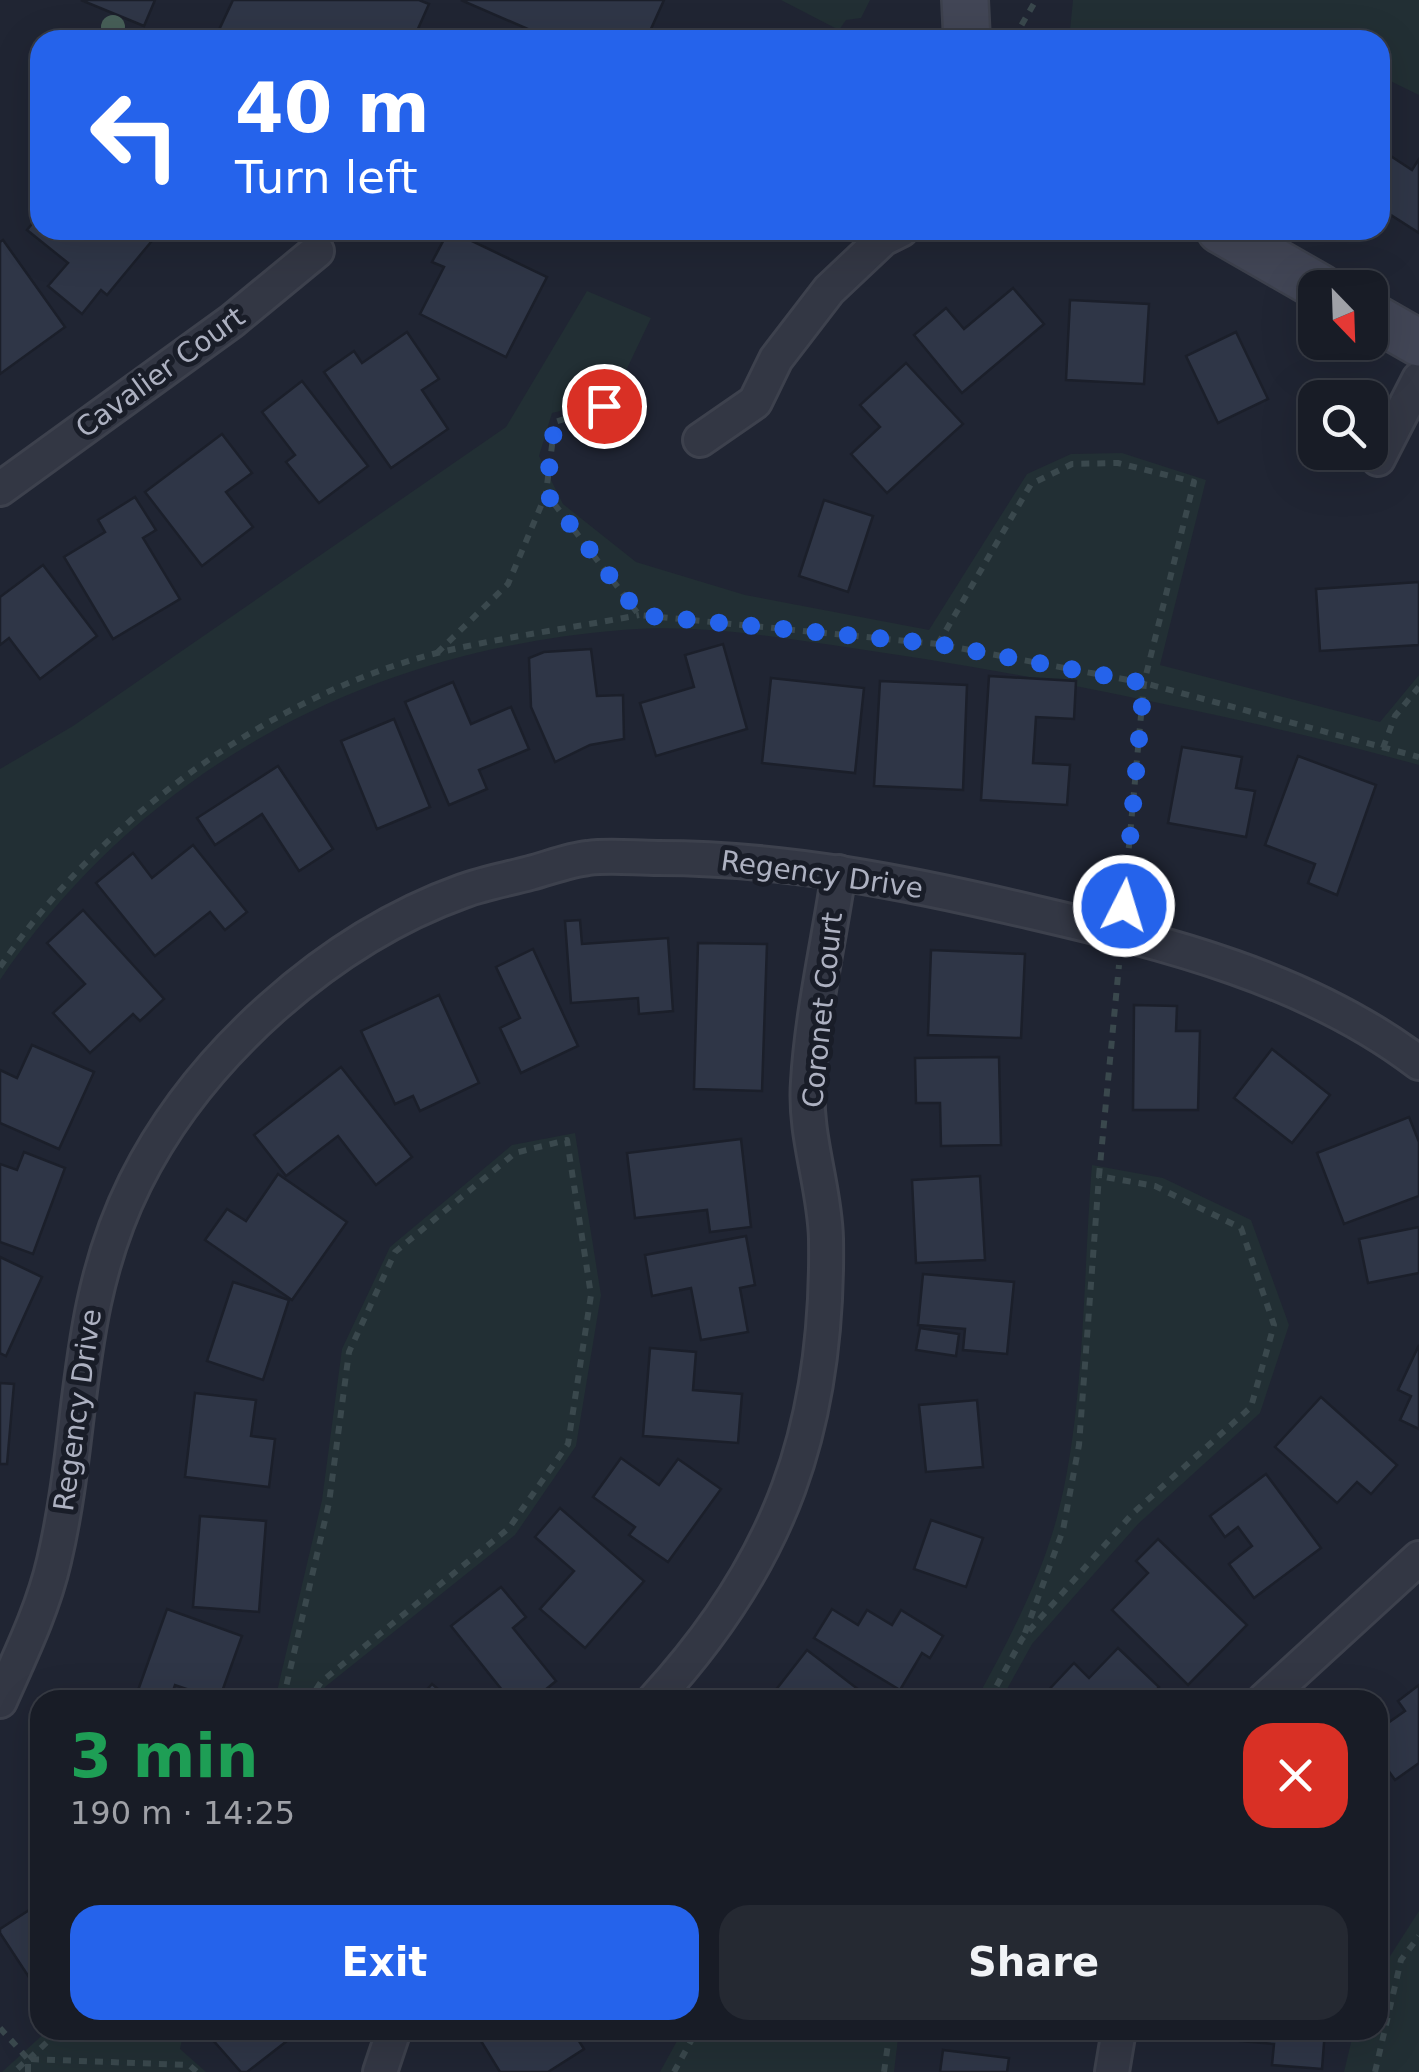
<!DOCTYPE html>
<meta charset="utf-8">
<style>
:root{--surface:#181c26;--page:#252932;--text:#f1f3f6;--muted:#9fa1a7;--line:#363a43;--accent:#2563eb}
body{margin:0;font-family:"DejaVu Sans",sans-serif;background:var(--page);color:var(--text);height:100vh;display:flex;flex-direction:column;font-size:38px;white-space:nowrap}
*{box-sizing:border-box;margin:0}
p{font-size:32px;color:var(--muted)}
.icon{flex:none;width:55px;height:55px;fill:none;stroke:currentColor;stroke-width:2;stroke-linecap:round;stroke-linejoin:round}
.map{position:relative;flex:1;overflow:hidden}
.sheet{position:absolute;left:30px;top:1690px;width:1358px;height:350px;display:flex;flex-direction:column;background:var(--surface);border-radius:30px;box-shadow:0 10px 40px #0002,0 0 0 2px var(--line)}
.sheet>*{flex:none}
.banner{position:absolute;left:30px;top:30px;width:1360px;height:210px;border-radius:30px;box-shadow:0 10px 40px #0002,0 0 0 2px var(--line);background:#2563eb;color:#fff;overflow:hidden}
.needle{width:65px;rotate:157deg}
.controls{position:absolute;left:1298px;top:270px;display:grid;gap:20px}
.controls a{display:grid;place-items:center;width:90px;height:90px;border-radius:20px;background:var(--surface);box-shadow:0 10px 40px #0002,0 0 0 2px var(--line);font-size:50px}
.pin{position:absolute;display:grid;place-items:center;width:85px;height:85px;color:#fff;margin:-42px;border:5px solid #fff;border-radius:50%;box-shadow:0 2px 10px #0007}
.me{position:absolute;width:110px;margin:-55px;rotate:5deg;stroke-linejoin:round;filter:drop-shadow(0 0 8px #0008)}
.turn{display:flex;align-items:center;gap:35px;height:210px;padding:0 40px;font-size:45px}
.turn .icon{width:130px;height:130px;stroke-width:2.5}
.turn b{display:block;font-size:70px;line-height:85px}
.round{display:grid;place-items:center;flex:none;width:105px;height:105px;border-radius:30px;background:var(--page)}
.overview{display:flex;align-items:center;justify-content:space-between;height:170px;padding:0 40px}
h1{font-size:60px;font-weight:800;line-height:75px;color:#1e9e55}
.action{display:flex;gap:20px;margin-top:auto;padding:20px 40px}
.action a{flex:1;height:115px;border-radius:30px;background:var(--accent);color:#fff;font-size:40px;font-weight:800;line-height:115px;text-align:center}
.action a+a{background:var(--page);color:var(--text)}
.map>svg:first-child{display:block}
</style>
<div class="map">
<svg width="1419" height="2072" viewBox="0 0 1419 2072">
<rect width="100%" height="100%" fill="#202533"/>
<g fill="#222f34">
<polygon points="781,0 870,0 861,18 846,20 839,30"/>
<polygon points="1073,0 1419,0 1419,95 1380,76 1380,40 1307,40 1293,33 1285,40 1069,40"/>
<path d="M587 291 651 318 613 398 552 413 539 456 563 504 636 562 745 595 929 630 1027 474 1071 454 1122 453 1206 480 1160 665 1380 722 1419 675V765C1298 731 1177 706 1055 682 980 667 906 656 832 645 763 635 692 624 622 630 368 650 144 767 0 980V769L73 726 506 427Z"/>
<polygon points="575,1133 601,1295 576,1446 515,1535 325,1687 317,1700 275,1700 322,1500 342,1349 390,1247 512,1145"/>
<path d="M1092 1165 1163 1178 1251 1220 1289 1325 1260 1413 1138 1524 1032 1644 1001 1700H976C1008 1642 1040 1581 1057 1517 1085 1413 1083 1274 1092 1165Z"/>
<polygon points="1419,1911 1419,2072 1344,2072 1354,2030 1378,2030 1378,1975"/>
<polygon points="48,2030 184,2030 180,2049 206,2072 2,2072"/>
<polygon points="683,2030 899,2030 894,2072 660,2072"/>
</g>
<g fill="#2f3647" stroke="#1b1f2a" stroke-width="2.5">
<polygon points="81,0 155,0 144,26"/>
<polygon points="233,0 419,0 429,4 413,40 376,40 358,32 354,40 236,40 218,32"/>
<polygon points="461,0 664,0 646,40 553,40"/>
<polygon points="1380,149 1412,170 1419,159 1419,233 1380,208"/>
<polygon points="40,214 40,230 137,230 151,242 107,295 101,290 82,314 48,286 68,263 27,230"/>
<polygon points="449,230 547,277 506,357 420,314 444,267 432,262"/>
<polygon points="3,240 65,327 0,374 0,242"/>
<polygon points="1013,288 1044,324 962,393 914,335 946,308 964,329"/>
<polygon points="1070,300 1149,304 1144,384 1066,380"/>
<polygon points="407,332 439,379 422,390 448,429 391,468 324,372 354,351 362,363"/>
<polygon points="1236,332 1268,399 1218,423 1186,356"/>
<polygon points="906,363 963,424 887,493 851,454 880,427 860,405"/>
<polygon points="302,381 368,466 319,503 286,462 295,455 262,412"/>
<polygon points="222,434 252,473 226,492 253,527 202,566 145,492"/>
<polygon points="135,497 156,530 143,538 180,599 113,639 64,557 105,532 98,520"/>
<polygon points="824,500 873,516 848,592 799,576"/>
<polygon points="43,565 97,636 40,679 9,638 0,645 0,597"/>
<polygon points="1419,582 1419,645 1320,651 1316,589"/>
<polygon points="723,644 747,729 656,756 640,703 694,687 685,655"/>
<polygon points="591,649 597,696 623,695 624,739 590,745 555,762 531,707 529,658 544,652"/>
<polygon points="989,676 1076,681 1074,719 1036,717 1033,763 1070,765 1067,805 981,800"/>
<polygon points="771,678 864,688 855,773 762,763"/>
<polygon points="880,681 967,685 963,790 874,786"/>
<polygon points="453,682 471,724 511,707 529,749 479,770 487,789 449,805 405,702"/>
<polygon points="394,719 430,807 377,829 341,741"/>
<polygon points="1182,747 1242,757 1236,788 1255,791 1246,837 1168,823"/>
<polygon points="1298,756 1376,785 1337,895 1308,883 1315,864 1265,845"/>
<polygon points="278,766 333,849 299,871 262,814 215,845 197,818"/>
<polygon points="193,845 247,912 225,930 210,912 155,956 96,883 133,853 152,878"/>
<polygon points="83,910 164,999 140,1021 133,1014 90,1053 53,1013 85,984 47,943"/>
<polygon points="580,920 582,944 668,938 673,1011 639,1014 638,998 571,1003 565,921"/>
<polygon points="698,943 767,944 762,1091 694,1089"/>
<polygon points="533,949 578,1046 521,1073 500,1028 520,1018 496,967"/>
<polygon points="931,950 1025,954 1021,1038 928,1035"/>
<polygon points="439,995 479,1083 420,1111 413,1096 395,1104 361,1031"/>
<polygon points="1134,1005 1177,1006 1176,1031 1200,1031 1198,1110 1133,1110"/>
<polygon points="32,1045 94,1072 59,1149 0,1123 0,1070 17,1078"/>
<polygon points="1272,1049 1330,1095 1292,1143 1234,1098"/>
<polygon points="999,1057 1001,1145 941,1146 940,1103 916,1103 915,1058"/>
<polygon points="341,1067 412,1157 376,1185 338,1136 286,1176 254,1135"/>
<polygon points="1409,1117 1419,1142 1419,1196 1344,1224 1317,1153"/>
<polygon points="741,1139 751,1227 710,1232 707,1210 635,1218 627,1153"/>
<polygon points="24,1152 65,1168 33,1254 0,1242 0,1164 17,1170"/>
<polygon points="278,1174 347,1222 292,1300 205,1240 227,1209 246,1221"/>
<polygon points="980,1176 985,1260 916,1263 912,1180"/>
<polygon points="1419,1227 1419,1273 1368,1283 1359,1239"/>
<polygon points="746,1236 755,1285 740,1288 748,1332 701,1340 691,1288 652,1296 645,1255"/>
<polygon points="0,1257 42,1277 6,1356 0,1353"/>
<polygon points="923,1274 1014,1282 1007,1354 963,1350 965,1329 918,1325"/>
<polygon points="233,1282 289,1300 263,1380 207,1361"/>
<polygon points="920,1328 959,1334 956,1356 916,1350"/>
<polygon points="1419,1345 1419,1429 1400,1420 1411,1396 1398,1390"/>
<polygon points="650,1348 696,1352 693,1390 742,1394 738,1443 643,1436"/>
<polygon points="0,1383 14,1384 7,1464 0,1464"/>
<polygon points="195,1393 256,1400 251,1436 275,1439 269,1487 185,1477"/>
<polygon points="1321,1397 1397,1465 1371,1494 1357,1482 1337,1503 1275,1447"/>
<polygon points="977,1400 983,1467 926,1472 919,1405"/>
<polygon points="621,1458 659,1485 678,1459 721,1489 668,1562 629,1535 635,1527 593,1497"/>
<polygon points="1266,1474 1321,1548 1254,1598 1229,1564 1252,1546 1238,1527 1225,1537 1210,1516"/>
<polygon points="560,1508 644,1581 585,1648 540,1609 574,1571 535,1537"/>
<polygon points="200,1516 266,1521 259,1612 193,1607"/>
<polygon points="931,1520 983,1538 966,1587 914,1569"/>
<polygon points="1158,1539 1247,1625 1188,1685 1112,1610 1148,1573 1136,1561"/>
<polygon points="501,1587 526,1617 513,1628 556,1681 533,1700 510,1700 451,1626"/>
<polygon points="167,1609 242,1636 219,1700 175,1685 170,1700 136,1696"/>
<polygon points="832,1609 858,1625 867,1610 892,1625 901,1610 943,1636 930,1658 922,1653 900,1690 814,1638"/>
<polygon points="1118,1648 1159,1687 1147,1700 1047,1700 1043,1696 1074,1663 1089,1678"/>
<polygon points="807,1650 872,1700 768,1700"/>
<polygon points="432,1684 451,1700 418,1700"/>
<polygon points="1419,1685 1419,1763 1395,1780 1378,1756 1378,1730 1405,1711 1398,1701"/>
<polygon points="37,1905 40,1909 40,1994 0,1933 0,1929"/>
<polygon points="204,2030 301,2030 247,2072 241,2072"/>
<polygon points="499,2030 572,2030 584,2049 548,2072 500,2072 481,2041"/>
<polygon points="928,2030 999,2030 998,2039 928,2034"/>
<polygon points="1220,2030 1325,2030 1322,2069 1272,2065 1274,2044 1219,2039"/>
<polygon points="943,2050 1009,2058 1007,2072 940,2072"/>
</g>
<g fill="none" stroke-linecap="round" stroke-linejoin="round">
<defs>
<g id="street">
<polyline points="700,440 755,402 776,359 829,290 883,239 901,230"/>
<polyline points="1378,459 1419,379"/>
<polyline points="0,489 232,321 317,251"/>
<path d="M654 1700C781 1562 829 1426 826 1239 825 1187 804 1136 808 1082 812 1012 829 941 839 872"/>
<polyline points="1264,1700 1419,1558"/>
<path d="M0 1701C20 1656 43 1609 54 1561 85 1430 72 1310 135 1183 198 1056 329 939 463 891 484 883 508 879 530 873 549 868 569 860 588 858 610 855 635 858 658 858 785 858 909 883 1032 912 1165 943 1308 978 1419 1063"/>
<polyline points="380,2072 394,2030"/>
<polyline points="1112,2072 1119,2030"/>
</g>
<g id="secondary">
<polyline points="965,0 967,40"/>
<polyline points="1220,230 1321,288"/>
<polyline points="1370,315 1419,343"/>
</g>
</defs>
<use href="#street" stroke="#3d414d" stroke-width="38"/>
<use href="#secondary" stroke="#3d414d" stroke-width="50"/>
<g stroke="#3a484d" stroke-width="6" stroke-dasharray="8 8" stroke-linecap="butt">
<polyline points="1026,40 1021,26 1036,0"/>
<polyline points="622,420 604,406 555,422 546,493 639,615 938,644 1144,683 1419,757"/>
<polyline points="938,644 1031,484 1072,464 1118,463 1194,482 1144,683 1124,900"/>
<polyline points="437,653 508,584 546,494"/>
<polyline points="1383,748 1395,716 1419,687"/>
<path d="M0 967C98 822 266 697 437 653 503 637 572 628 639 615"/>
<polyline points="1025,1633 1063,1530 1079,1445 1099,1176"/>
<polyline points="283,1700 329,1503 349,1352 395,1252 515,1153 567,1140 591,1295 568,1444 509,1528 321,1682 309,1700"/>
<polyline points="989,1700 1022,1639 1132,1514 1251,1407 1274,1325 1241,1228 1155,1186 1099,1176 1119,965"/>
<polyline points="0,2028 28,2059 14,2072"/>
<polyline points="29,2059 60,2030"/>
<polyline points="28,2072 28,2059 189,2065 197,2072"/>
<polyline points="674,2072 697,2030"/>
<polyline points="884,2072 890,2030"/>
<polyline points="1375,2072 1401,1960 1419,1936"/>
</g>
<use href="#street" stroke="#333744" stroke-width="32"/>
<use href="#secondary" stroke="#424656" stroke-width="45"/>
</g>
<circle fill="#475f58" cx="113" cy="27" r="12"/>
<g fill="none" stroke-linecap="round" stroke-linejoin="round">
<polyline stroke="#2563eb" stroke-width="18" stroke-dasharray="0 32.4" points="604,406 555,422 546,493 640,615 938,644 1144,683 1124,906"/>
</g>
<g text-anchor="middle" stroke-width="10" stroke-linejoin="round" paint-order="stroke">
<g font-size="28" fill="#adb1c1" stroke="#191d28">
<text transform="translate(160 372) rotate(-36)" y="10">Cavalier Court</text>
<text transform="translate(822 874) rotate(8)" y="10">Regency Drive</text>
<text transform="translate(822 1010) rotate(-84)" y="10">Coronet Court</text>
<text transform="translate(77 1410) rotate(-82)" y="10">Regency Drive</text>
</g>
</g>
</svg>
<div class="controls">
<a><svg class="needle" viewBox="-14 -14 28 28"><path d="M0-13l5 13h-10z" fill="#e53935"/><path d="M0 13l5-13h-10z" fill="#9fa1a7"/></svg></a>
<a><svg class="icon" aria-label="search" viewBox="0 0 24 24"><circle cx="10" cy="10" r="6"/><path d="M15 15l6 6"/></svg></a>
</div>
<div class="pin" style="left:604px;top:406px;background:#d93025"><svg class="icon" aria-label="arrive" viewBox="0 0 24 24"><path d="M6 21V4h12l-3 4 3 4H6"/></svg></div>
<svg class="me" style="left:1124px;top:906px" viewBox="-20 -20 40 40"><circle r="17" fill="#2563eb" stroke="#fff" stroke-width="3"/><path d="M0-11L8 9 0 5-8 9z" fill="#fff"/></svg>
<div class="banner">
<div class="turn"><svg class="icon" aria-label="left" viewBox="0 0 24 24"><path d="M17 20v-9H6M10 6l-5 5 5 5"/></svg><div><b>40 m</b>Turn left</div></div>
</div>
<section class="sheet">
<div class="overview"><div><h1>3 min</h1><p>190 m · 14:25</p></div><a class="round" style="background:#d93025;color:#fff"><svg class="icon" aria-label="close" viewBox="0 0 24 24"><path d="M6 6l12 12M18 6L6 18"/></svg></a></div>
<div class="action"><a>Exit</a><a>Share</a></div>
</section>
</div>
